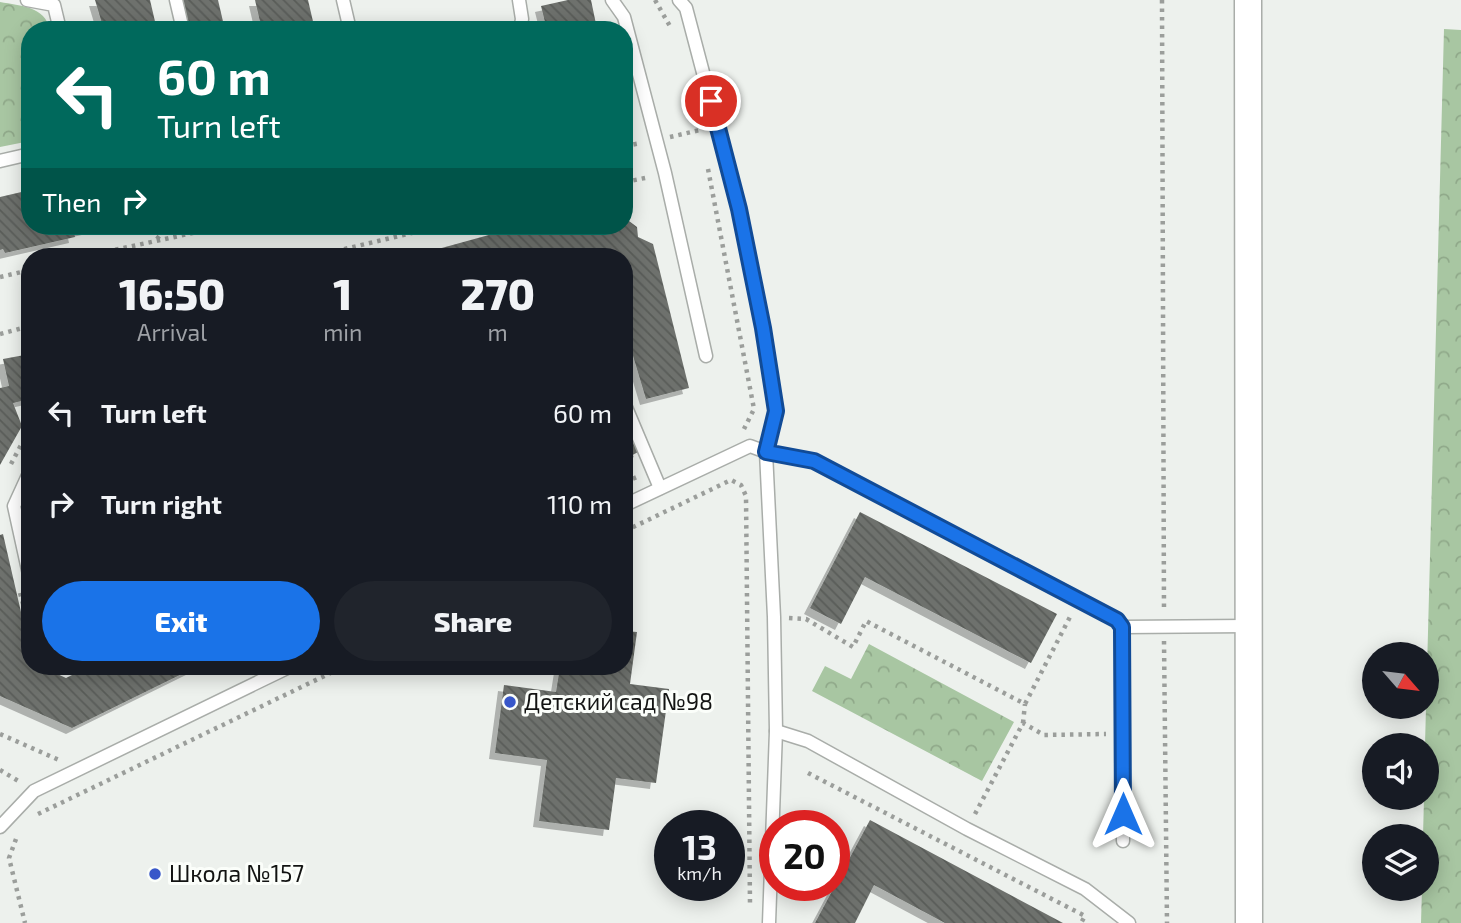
<!DOCTYPE html>
<meta charset="utf-8">
<style>
:root{--surface:#171b24;--page:#20242c;--text:#f1f3f6;--muted:#9ea1a6;--accent:#1a73e8}
body{margin:0;font-family:"Exo 2",sans-serif;background:var(--page);color:var(--text);height:100vh;display:flex;flex-direction:column;font-size:26px;white-space:nowrap}
*{box-sizing:border-box;margin:0}
p{font-size:23px;color:var(--muted)}
.icon{flex:none;width:38px;height:38px;fill:none;stroke:currentColor;stroke-width:2;stroke-linecap:round;stroke-linejoin:round}
.map{position:relative;flex:1;overflow:hidden}
.panel{position:absolute;left:21px;top:248px;width:612px;height:427px;display:flex;flex-direction:column;background:var(--surface);border-radius:28px;box-shadow:0 4px 18px #0003}
.panel>*{flex:none}
.top-card{position:absolute;left:21px;top:21px;width:612px;height:214px;border-radius:28px;box-shadow:0 4px 18px #0003;background:#00695c;color:#fff;overflow:hidden}
.needle{width:46px;rotate:118deg}
.tools{position:absolute;left:1362px;top:642px;display:grid;gap:14px}
.tools a{display:grid;place-items:center;width:77px;height:77px;border-radius:50%;background:var(--surface);box-shadow:0 4px 18px #0003;font-size:35px}
.speed{position:absolute;left:654px;top:810px;display:flex;gap:14px;font-size:35px;font-weight:700;text-align:center}
.speed>*{display:grid;place-content:center;width:91px;height:91px;border-radius:50%;background:var(--surface);box-shadow:0 4px 18px #0003;line-height:1}
.speed small{font-size:18px;font-weight:400}
.speed .limit{border:10px solid #d22;background:#fff;color:#111}
.pin{position:absolute;display:grid;place-items:center;width:60px;height:60px;color:#fff;margin:-30px;border:4px solid #fff;border-radius:50%;box-shadow:0 2px 7px #0007}
.me{position:absolute;width:77px;margin:-38px;rotate:0deg;stroke-linejoin:round;filter:drop-shadow(0 0 5px #0008)}
.turn{display:flex;align-items:center;gap:24px;height:147px;padding:0 21px;font-size:32px}
.turn .icon{width:91px;height:91px;stroke-width:2.5}
.turn b{display:block;font-size:49px;line-height:60px}
.then{display:flex;align-items:center;height:66px;padding:0 21px;background:#0003;gap:14px;font-size:26px}
.eta{display:flex;justify-content:space-evenly;align-items:center;height:119px;text-align:center}
.eta b{font-size:42px;font-weight:800;line-height:49px}
.action{display:flex;gap:14px;margin-top:auto;padding:14px 21px}
.action a{flex:1;height:80px;border-radius:42px;background:var(--accent);color:#fff;font-size:28px;font-weight:800;line-height:80px;text-align:center}
.action a+a{background:var(--page);color:var(--text)}
ul{padding:0;list-style:none}
li{display:flex;align-items:center;gap:21px;height:91px;padding:0 21px}
li div{flex:1}
li b{display:block;font-size:26px}
li em{font-style:normal}
.map>svg:first-child{display:block}
</style>
<div class="map">
<svg width="1461" height="923" viewBox="0 0 1461 923">
<defs>
<pattern id="park-crowns" width="20" height="18" patternUnits="userSpaceOnUse" patternTransform="scale(1.75)"><rect width="20" height="18" fill="#a8c6a2"/><path d="M2 6a3 3 0 1 1 6 0M12 15a3 3 0 1 1 6 0" fill="none" stroke="#90a98a"/></pattern>
<pattern id="building-back-hatch" width="6" height="6" patternUnits="userSpaceOnUse" patternTransform="scale(1.75)"><rect width="6" height="6" fill="#6e716d"/><path d="M-1 5l2 2M0 0l6 6M5-1l2 2" fill="none" stroke="#595c58"/></pattern>
<filter id="shadow"><feDropShadow dx="-6" dy="6" stdDeviation="0" flood-color="#0004"/></filter>
</defs>
<rect width="100%" height="100%" fill="#edf1ed"/>
<g fill="url(#park-crowns)">
<path d="M0 2C21 6 45 6 50 30H30V141L0 147Z"/>
<polygon points="1444,29 1461,30 1461,923 1421,923 1422,889 1426,889 1426,836 1423,836 1424,798 1426,798 1425,745"/>
<polygon points="869,644 1014,722 982,781 812,691 825,666 851,679"/>
</g>
<g fill="url(#building-back-hatch)" filter="url(#shadow)">
<polygon points="95,0 150,0 157,30 104,30"/>
<polygon points="183,0 218,0 225,30 190,30"/>
<polygon points="255,0 308,0 315,30 262,30"/>
<polygon points="568,0 591,0 596,24 601,23 602,30 547,30 541,6"/>
<polygon points="30,190 30,226 97,227 74,232 75,237 5,253 3,249 0,250 0,197"/>
<polygon points="625,218 637,227 638,237 653,244 689,388 646,399 625,329 625,257 409,257 522,226 625,226"/>
<polygon points="30,354 30,399 13,403 22,426 0,465 0,388 9,386 3,359"/>
<polygon points="625,420 640,451 625,459"/>
<polygon points="860,512 1057,614 1031,663 865,577 841,624 810,608"/>
<polygon points="3,534 30,651 30,667 42,667 66,678 88,667 196,667 72,728 0,696 0,535"/>
<polygon points="625,631 637,632 630,684 669,689 656,783 616,778 609,830 539,821 547,760 495,753 504,685 556,692 560,667 625,667"/>
<polygon points="870,820 1063,923 945,923 874,885 855,923 815,923"/>
</g>
<g fill="none" stroke-linecap="round" stroke-linejoin="round">
<defs>
<g id="lane">
<polyline points="27,0 54,5 60,30"/>
<polyline points="176,0 183,30"/>
<polyline points="343,0 350,30"/>
<polyline points="519,0 522,19 520,30"/>
<polyline points="612,0 624,17 665,173 706,356"/>
<polyline points="679,0 686,8 739,209 763,329 776,411 766,452 774,617 776,731 769,923"/>
<polyline points="0,161 30,154"/>
<polyline points="625,405 660,488"/>
<polyline points="30,471 14,506 30,579"/>
<polyline points="625,505 750,446 766,452 814,461 1117,620 1122,627"/>
<polyline points="776,731 808,741 967,829 1085,889 1129,923"/>
<polyline points="0,827 34,791 289,667"/>
<polyline points="1123,841 1122,627 1248,626"/>
</g>
<polyline id="street" points="1248,0 1249,923"/>
</defs>
<use href="#lane" stroke="#a9ada9" stroke-width="15"/>
<use href="#street" stroke="#a9ada9" stroke-width="29"/>
<g stroke="#9b9e9b" stroke-width="4.5" stroke-dasharray="3.5 5" stroke-linecap="butt">
<polyline points="655,0 671,28"/>
<polyline points="1162,0 1164,612"/>
<polyline points="670,137 700,130"/>
<polyline points="625,146 641,143"/>
<polyline points="708,169 754,409 744,429"/>
<polyline points="625,182 650,177"/>
<polyline points="157,239 167,226"/>
<polyline points="82,257 225,226"/>
<polyline points="311,257 441,226"/>
<polyline points="0,277 30,270"/>
<polyline points="0,334 30,326"/>
<polyline points="11,464 30,428"/>
<polyline points="625,482 637,477"/>
<polyline points="625,531 731,480 741,485 746,496 750,905"/>
<polyline points="20,593 30,628"/>
<polyline points="789,618 806,619 853,647 866,621 1025,704 1071,615"/>
<polyline points="1164,641 1167,923"/>
<polyline points="1023,723 1025,704"/>
<polyline points="0,734 59,760"/>
<polyline points="0,770 20,782"/>
<polyline points="808,773 1085,916 1081,923"/>
<polyline points="38,814 343,667"/>
<polyline points="975,814 1023,723 1044,735 1106,734"/>
<polyline points="16,839 9,858 25,923"/>
</g>
<use href="#lane" stroke="#fff" stroke-width="12"/>
<use href="#street" stroke="#fff" stroke-width="26"/>
</g>
<g fill="none" stroke-linecap="round" stroke-linejoin="round">
<defs>
<polyline id="route" points="711,101 739,209 763,328 776,411 766,452 814,461 1117,620 1122,627 1123,814"/>
</defs>
<use href="#route" stroke="#114b97" stroke-width="18"/>
<use href="#route" stroke="#1a73e8" stroke-width="12"/>
</g>
<g fill="#3857c9" stroke="#fbfefa" stroke-width="2.5">
<circle cx="510" cy="702" r="7"/>
<circle cx="155" cy="874" r="7"/>
</g>
<g text-anchor="middle" stroke-width="6" stroke-linejoin="round" paint-order="stroke">
<g font-size="23" fill="#121312" stroke="#fbfefa" text-anchor="start">
<text x="524" y="710">Детский сад №98</text>
<text x="169" y="882">Школа №157</text>
</g>
</g>
</svg>
<div class="tools">
<a><svg class="needle" viewBox="-14 -14 28 28"><path d="M0-13l5 13h-10z" fill="#e53935"/><path d="M0 13l5-13h-10z" fill="#9ea1a6"/></svg></a>
<a><svg class="icon" aria-label="sound" viewBox="0 0 24 24"><path d="M4 9h4l5-4v14l-5-4H4zM17 9q2 3 0 6"/></svg></a>
<a><svg class="icon" aria-label="layers" viewBox="0 0 24 24"><path d="M12 4l9 5-9 5-9-5zM3 14l9 5 9-5"/></svg></a>
</div>
<div class="speed"><div>13<small>km/h</small></div><div class="limit">20</div></div>
<div class="pin" style="left:711px;top:101px;background:#d93025"><svg class="icon" aria-label="arrive" viewBox="0 0 24 24"><path d="M6 21V4h12l-3 4 3 4H6"/></svg></div>
<svg class="me" style="left:1123px;top:814px" viewBox="-20 -20 40 40"><path d="M0-17L14 15 0 8-14 15z" fill="#1a73e8" stroke="#fff" stroke-width="4"/></svg>
<div class="top-card">
<div class="turn"><svg class="icon" aria-label="left" viewBox="0 0 24 24"><path d="M17 20v-9H6M10 6l-5 5 5 5"/></svg><div><b>60 m</b>Turn left</div></div>
<div class="then">Then<svg class="icon" aria-label="right" viewBox="0 0 24 24"><path d="M7 20v-9h11M14 6l5 5-5 5"/></svg></div>
</div>
<section class="panel">
<div class="eta">
<div><b>16:50</b><p>Arrival</p></div>
<div><b>1</b><p>min</p></div>
<div><b>270</b><p>m</p></div>
</div>
<ul>
<li><svg class="icon" aria-label="left" viewBox="0 0 24 24"><path d="M17 20v-9H6M10 6l-5 5 5 5"/></svg><div><b>Turn left</b></div><em>60 m</em></li>
<li><svg class="icon" aria-label="right" viewBox="0 0 24 24"><path d="M7 20v-9h11M14 6l5 5-5 5"/></svg><div><b>Turn right</b></div><em>110 m</em></li>
</ul>
<div class="action"><a>Exit</a><a>Share</a></div>
</section>
</div>
